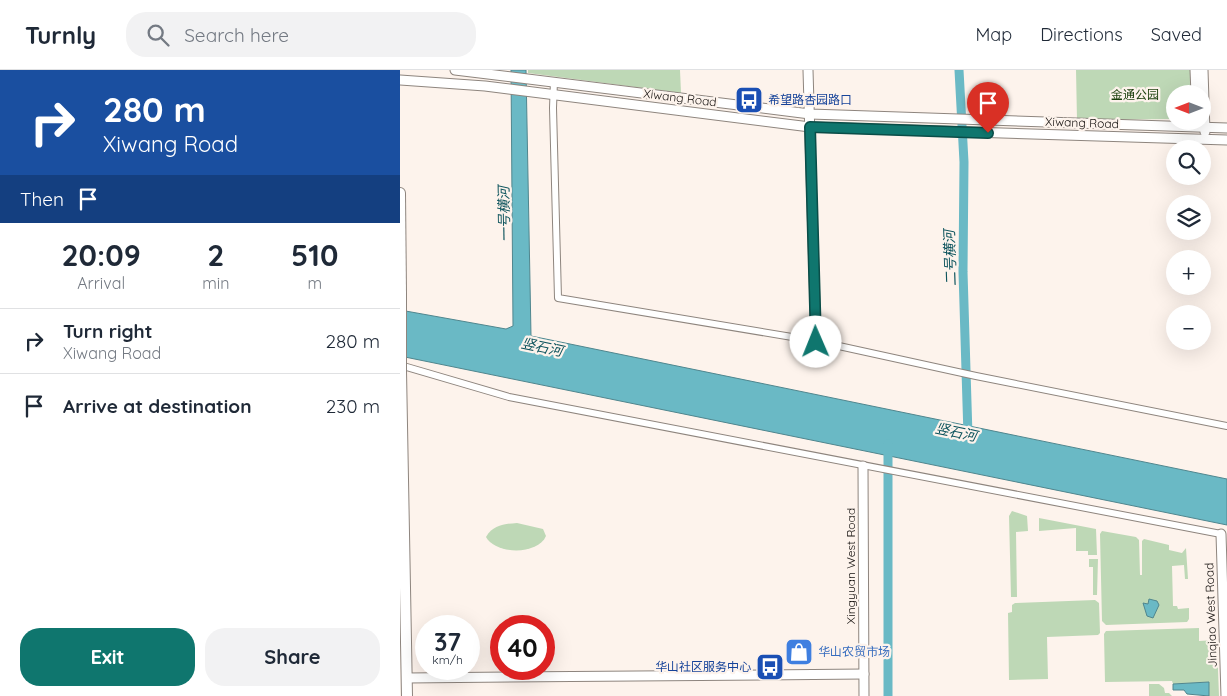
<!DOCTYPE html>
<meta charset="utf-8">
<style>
:root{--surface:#fff;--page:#f2f2f3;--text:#1f2937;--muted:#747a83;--line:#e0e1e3;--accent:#0f766e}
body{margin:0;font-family:Quicksand,"Noto Sans SC",sans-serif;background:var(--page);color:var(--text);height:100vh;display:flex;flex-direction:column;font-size:19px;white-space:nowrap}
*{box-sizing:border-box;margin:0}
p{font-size:16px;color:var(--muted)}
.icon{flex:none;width:28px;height:28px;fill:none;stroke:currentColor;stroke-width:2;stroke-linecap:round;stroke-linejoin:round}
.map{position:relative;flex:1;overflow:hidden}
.side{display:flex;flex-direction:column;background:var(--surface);width:400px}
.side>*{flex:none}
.guide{background:#1a4fa0;color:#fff;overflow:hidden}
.needle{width:32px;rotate:270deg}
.buttons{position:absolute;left:766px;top:15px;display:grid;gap:10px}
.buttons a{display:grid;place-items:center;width:45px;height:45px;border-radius:50%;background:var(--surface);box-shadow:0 5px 20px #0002;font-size:25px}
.speed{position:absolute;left:15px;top:545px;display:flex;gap:10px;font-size:25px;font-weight:700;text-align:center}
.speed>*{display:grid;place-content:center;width:65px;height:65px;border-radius:50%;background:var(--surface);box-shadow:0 5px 20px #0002;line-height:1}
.speed small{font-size:12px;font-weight:400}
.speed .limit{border:8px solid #d22;background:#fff;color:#111}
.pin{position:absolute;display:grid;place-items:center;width:42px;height:42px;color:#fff;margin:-51px -21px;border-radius:50% 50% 50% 0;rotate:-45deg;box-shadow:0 0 5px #0007}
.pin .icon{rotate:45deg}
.me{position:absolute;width:55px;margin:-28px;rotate:359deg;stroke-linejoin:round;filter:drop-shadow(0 0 4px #0008)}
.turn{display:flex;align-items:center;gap:18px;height:105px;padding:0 20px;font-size:22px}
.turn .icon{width:65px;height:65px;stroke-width:2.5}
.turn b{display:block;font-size:35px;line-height:42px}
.then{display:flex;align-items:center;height:48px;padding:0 20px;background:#0003;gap:10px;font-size:19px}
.eta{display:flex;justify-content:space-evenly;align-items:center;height:85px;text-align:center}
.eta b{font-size:30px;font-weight:800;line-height:35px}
.button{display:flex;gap:10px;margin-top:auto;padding:10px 20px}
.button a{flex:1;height:58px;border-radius:20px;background:var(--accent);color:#fff;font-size:20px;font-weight:800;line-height:58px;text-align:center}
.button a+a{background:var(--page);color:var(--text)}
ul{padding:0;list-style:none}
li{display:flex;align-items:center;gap:15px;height:65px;padding:0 20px;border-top:1px solid var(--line)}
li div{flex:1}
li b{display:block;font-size:19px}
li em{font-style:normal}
header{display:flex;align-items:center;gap:30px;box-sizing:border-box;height:70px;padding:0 25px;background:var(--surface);border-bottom:1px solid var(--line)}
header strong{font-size:24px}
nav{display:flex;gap:28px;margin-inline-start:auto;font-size:18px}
.search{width:350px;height:45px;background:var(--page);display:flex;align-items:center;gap:12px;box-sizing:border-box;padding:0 18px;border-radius:20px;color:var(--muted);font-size:19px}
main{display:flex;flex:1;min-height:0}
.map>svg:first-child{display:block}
</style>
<header>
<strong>Turnly</strong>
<div class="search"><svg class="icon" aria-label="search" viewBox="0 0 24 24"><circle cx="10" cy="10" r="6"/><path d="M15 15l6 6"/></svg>Search here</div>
<nav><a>Map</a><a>Directions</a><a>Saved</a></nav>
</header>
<main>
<section class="side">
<div class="guide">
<div class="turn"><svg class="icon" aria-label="right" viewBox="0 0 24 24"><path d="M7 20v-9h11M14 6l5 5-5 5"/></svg><div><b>280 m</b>Xiwang Road</div></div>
<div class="then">Then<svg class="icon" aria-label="arrive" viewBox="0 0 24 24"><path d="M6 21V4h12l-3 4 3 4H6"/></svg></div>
</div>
<div class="eta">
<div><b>20:09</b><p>Arrival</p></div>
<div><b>2</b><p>min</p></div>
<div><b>510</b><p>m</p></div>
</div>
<ul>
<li><svg class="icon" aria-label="right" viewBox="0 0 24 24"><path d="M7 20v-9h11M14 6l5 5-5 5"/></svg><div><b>Turn right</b><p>Xiwang Road</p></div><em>280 m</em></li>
<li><svg class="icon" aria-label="arrive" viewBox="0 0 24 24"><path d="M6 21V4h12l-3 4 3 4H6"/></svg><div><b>Arrive at destination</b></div><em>230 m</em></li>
</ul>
<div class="button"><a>Exit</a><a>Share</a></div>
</section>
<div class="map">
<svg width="827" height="626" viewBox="0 0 827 626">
<rect width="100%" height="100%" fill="#fdf3ec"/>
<g fill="#bed8b6">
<polygon points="128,0 280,0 281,23 128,3"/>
<polygon points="676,0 793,0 794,24 775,24 775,49 677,50"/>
<polygon points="612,441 627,446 628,461 616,462 617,527 611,527 609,446"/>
<polygon points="639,448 696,459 697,485 688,485 688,481 676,481 676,458 639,461"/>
<path d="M117 453 143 459 146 466C138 485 96 485 86 467 93 455 104 454 117 453Z"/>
<polygon points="702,461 736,467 739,470 740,505 742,505 742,471 744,469 769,475 769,480 782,483 786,478 788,509 785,509 784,495 772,496 773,536 777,536 778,539 789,538 789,549 787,552 706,555 702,551 700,464"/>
<polygon points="689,489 698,489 697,525 693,525 693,497 689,497"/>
<polygon points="695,530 699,533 700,563 698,565 647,567 648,609 609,610 608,543 612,542 612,535 615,533"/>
<polygon points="799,558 799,571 815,570 817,573 819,626 809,626 809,612 773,614 772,611 705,612 704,564 706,561"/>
<polygon points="749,614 759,614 764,618 765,623 769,623 772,626 749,626"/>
</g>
<g fill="#6ab9c5" stroke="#50868e">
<polygon points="111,0 126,0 131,266 827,409 827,455 0,286 0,240 106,259 113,256"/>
<polygon points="749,529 757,531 759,535 753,548 747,546 743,533 748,534"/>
<polygon points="809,612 809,626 787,624 784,620 773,620 773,614"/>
</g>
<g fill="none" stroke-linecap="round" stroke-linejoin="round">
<g stroke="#6ab9c5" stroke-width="9">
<polyline points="559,0 564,92 563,202 568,366"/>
<polyline points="488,626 488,374"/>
</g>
<defs>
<g id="street">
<polyline points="154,11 153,38 158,228 416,271 576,306 827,356"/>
<polyline points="0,295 109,327 821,464"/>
</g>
<g id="secondary">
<polyline points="55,0 410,44 827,58"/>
<polyline points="408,0 416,271"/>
<polyline points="795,0 796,24"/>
<polyline points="803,0 805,62"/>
<polyline points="0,10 85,16 410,57 827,70"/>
<polyline points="463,396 464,626"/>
<polyline points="821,464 826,626"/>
<polyline points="7,608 464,604"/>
</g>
<g id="primary">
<polyline points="0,123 1,223"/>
<polyline points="1,301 7,626"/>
</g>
</defs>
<use href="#street" stroke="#8e857e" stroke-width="8"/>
<use href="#secondary" stroke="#8e857e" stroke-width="11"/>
<use href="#primary" stroke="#8e857e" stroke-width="12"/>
<use href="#street" stroke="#fff" stroke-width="6"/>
<use href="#secondary" stroke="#fff" stroke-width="9"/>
<use href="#primary" stroke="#fff" stroke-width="10"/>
<defs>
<polyline id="primary-bridge" points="1,223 1,301"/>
</defs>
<use href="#primary-bridge" stroke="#8e857e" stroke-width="12" stroke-linecap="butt"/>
<use href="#primary-bridge" stroke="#fff" stroke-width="10"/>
</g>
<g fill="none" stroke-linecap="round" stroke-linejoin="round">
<defs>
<polyline id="route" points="416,272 410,57 588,63"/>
</defs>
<use href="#route" stroke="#0a4d48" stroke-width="12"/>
<use href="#route" stroke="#0f766e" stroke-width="9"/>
</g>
<defs>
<symbol id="bus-square" viewBox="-11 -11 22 22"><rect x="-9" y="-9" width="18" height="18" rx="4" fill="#1a4fb4" stroke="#fdf3ec"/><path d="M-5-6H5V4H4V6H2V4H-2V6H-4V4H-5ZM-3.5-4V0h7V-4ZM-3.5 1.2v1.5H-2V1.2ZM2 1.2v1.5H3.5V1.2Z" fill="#fff"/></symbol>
<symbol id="shop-square" viewBox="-11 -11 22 22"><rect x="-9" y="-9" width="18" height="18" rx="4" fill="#3f7fe0" stroke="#fdf3ec"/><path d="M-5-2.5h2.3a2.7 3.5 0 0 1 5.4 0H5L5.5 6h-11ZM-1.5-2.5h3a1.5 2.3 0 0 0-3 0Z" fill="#fff"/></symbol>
</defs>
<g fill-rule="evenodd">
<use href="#bus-square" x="333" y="14" width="32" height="32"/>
<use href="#shop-square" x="383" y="566" width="32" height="32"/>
<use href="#bus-square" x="354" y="581" width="32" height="32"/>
</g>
<g text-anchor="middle" stroke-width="4.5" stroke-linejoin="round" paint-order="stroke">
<g font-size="12" fill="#1a3e0b" stroke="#fdf3ec">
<text x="735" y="29">金通公园</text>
</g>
<g font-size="12" fill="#130f0d" stroke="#fdf3ec">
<text transform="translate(280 28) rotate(7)" y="4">Xiwang Road</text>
<text transform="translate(682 53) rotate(2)" y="4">Xiwang Road</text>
<text transform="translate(451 496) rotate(-90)" y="4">Xingyuan West Road</text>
<text transform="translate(811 545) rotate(-92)" y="4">Jinqiao West Road</text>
</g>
<g font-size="12" fill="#164399" stroke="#fdf3ec" text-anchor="start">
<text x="368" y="34">希望路杏园路口</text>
<text x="351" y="601" text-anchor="end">华山社区服务中心</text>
</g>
<g font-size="12" fill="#366cbe" stroke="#fdf3ec" text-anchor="start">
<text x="418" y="586">华山农贸市场</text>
</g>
<g font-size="14" font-style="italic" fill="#0e545d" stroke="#fdf3ec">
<text transform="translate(104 144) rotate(-91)" y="5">一号横河</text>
<text transform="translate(550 188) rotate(-92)" y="5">二号横河</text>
<text transform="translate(142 277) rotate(12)" y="5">竖石河</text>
<text transform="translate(556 362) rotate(12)" y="5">竖石河</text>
</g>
</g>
</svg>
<div class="buttons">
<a><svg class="needle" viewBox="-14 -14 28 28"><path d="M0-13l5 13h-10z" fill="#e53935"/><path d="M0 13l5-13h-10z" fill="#747a83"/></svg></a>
<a><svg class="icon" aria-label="search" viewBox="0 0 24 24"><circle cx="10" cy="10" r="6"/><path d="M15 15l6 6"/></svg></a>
<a><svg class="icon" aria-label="layers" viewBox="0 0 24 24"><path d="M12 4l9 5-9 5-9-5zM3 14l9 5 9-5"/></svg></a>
<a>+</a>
<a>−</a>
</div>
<div class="speed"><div>37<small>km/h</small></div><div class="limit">40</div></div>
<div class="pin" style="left:588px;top:63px;background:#d93025"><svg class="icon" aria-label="arrive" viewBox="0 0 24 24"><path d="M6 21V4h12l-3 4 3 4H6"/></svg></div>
<svg class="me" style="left:416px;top:272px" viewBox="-20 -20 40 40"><circle r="19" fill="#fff"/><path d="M0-13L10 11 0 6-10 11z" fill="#0f766e"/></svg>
</div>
</main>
